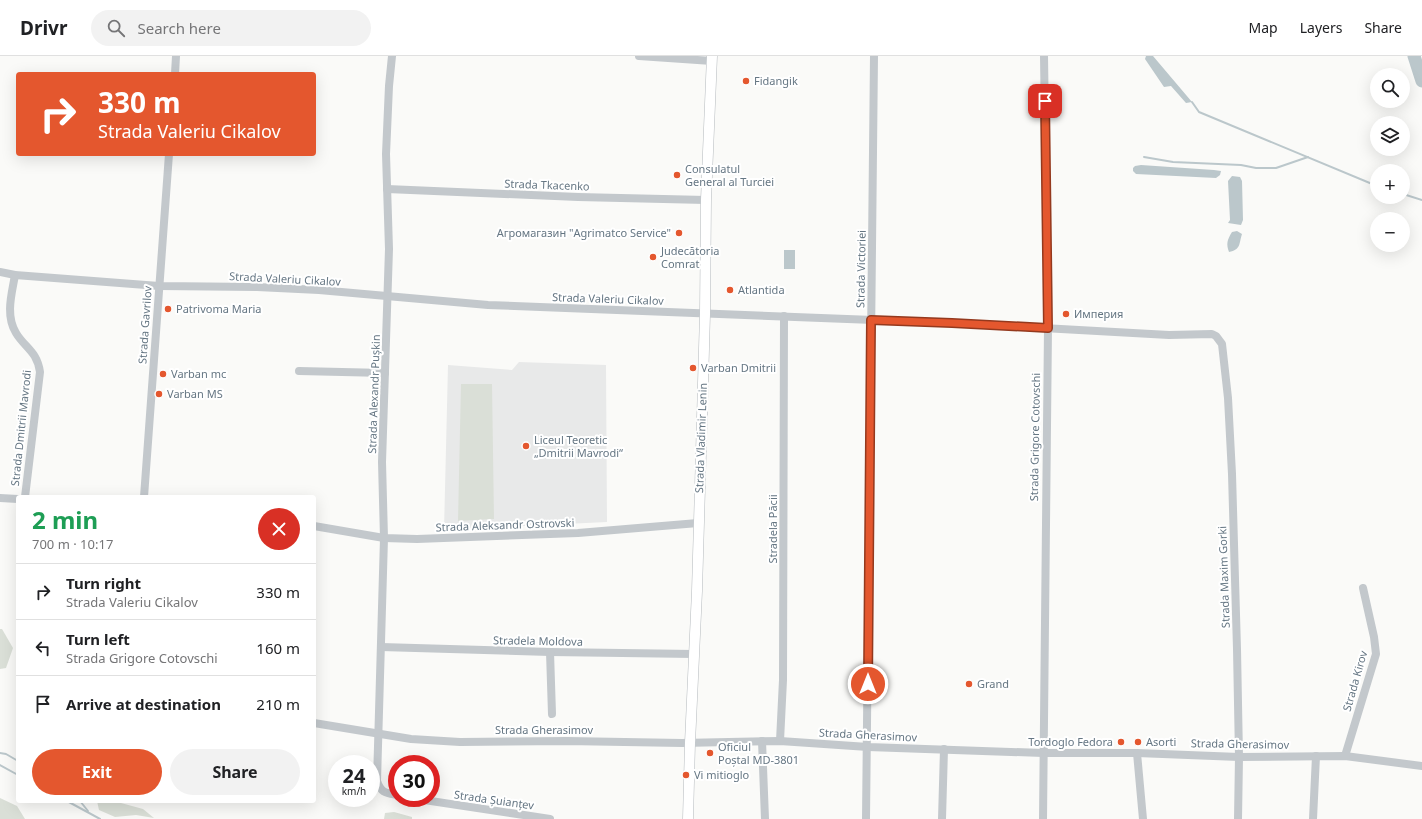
<!DOCTYPE html>
<meta charset="utf-8">
<style>
:root{--surface:#fff;--page:#f2f2f2;--text:#202124;--muted:#757577;--line:#e0e0e0;--accent:#e4572e}
body{margin:0;font-family:"Noto Sans",sans-serif;background:var(--page);color:var(--text);height:100vh;display:flex;flex-direction:column;font-size:15px;white-space:nowrap}
*{box-sizing:border-box;margin:0}
p{font-size:13px;color:var(--muted)}
.icon{flex:none;width:22px;height:22px;fill:none;stroke:currentColor;stroke-width:2;stroke-linecap:round;stroke-linejoin:round}
.map{position:relative;flex:1;overflow:hidden}
.side{position:absolute;left:16px;top:439px;width:300px;height:308px;display:flex;flex-direction:column;background:var(--surface);border-radius:4px;box-shadow:0 4px 16px #0002}
.side>*{flex:none}
.banner{position:absolute;left:16px;top:16px;width:300px;height:84px;border-radius:4px;box-shadow:0 4px 16px #0002;background:#e4572e;color:#fff;overflow:hidden}
.fabs{position:absolute;left:1370px;top:12px;display:grid;gap:8px}
.fabs a{display:grid;place-items:center;width:40px;height:40px;border-radius:50%;background:var(--surface);box-shadow:0 4px 16px #0002;font-size:20px}
.speed{position:absolute;left:328px;top:699px;display:flex;gap:8px;font-size:20px;font-weight:700;text-align:center}
.speed>*{display:grid;place-content:center;width:52px;height:52px;border-radius:50%;background:var(--surface);box-shadow:0 4px 16px #0002;line-height:1}
.speed small{font-size:10px;font-weight:400}
.speed .limit{border:6px solid #d22;background:#fff;color:#111}
.pin{position:absolute;display:grid;place-items:center;width:34px;height:34px;color:#fff;margin:-17px;border-radius:8px;box-shadow:0 2px 6px #0006}
.me{position:absolute;width:44px;margin:-22px;rotate:0deg;stroke-linejoin:round;filter:drop-shadow(0 0 3px #0008)}
.turn{display:flex;align-items:center;gap:14px;height:84px;padding:0 16px;font-size:18px}
.turn .icon{width:52px;height:52px;stroke-width:2.5}
.turn b{display:block;font-size:28px;line-height:34px}
.round{display:grid;place-items:center;flex:none;width:42px;height:42px;border-radius:21px;background:var(--page)}
.summary{display:flex;align-items:center;justify-content:space-between;height:68px;padding:0 16px}
h1{font-size:24px;font-weight:700;line-height:30px;color:#1e9e55}
.primary-button{display:flex;gap:8px;margin-top:auto;padding:8px 16px}
.primary-button a{flex:1;height:46px;border-radius:24px;background:var(--accent);color:#fff;font-size:16px;font-weight:700;line-height:46px;text-align:center}
.primary-button a+a{background:var(--page);color:var(--text)}
ul{padding:0;list-style:none}
li{display:flex;align-items:center;gap:12px;height:56px;padding:0 16px;border-top:1px solid var(--line)}
li div{flex:1}
li b{display:block;font-size:15px}
li em{font-style:normal}
header{display:flex;align-items:center;gap:24px;box-sizing:border-box;height:56px;padding:0 20px;background:var(--surface);border-bottom:1px solid var(--line)}
header strong{font-size:19px}
nav{display:flex;gap:22px;margin-inline-start:auto;font-size:14px}
.search{width:280px;height:36px;background:var(--page);display:flex;align-items:center;gap:10px;box-sizing:border-box;padding:0 14px;border-radius:22px;color:var(--muted);font-size:15px}
.map>svg:first-child{display:block}
</style>
<header>
<strong>Drivr</strong>
<div class="search"><svg class="icon" aria-label="search" viewBox="0 0 24 24"><circle cx="10" cy="10" r="6"/><path d="M15 15l6 6"/></svg>Search here</div>
<nav><a>Map</a><a>Layers</a><a>Share</a></nav>
</header>
<div class="map">
<svg width="1422" height="763" viewBox="0 0 1422 763">
<rect width="100%" height="100%" fill="#fafaf8"/>
<polygon fill="#e8e9e9" points="519,306 606,309 607,466 444,474 448,309 512,314"/>
<g fill="#dadfd7">
<polygon points="461,328 492,328 494,463 458,465"/>
<polygon points="0,573 2,573 13,592 6,612 0,613"/>
<polygon points="0,742 17,750 25,763 0,763"/>
<polygon points="97,745 117,745 121,747 143,753 154,762 136,759 115,761 99,754"/>
<polygon points="394,756 412,761 412,763 384,763 385,757"/>
</g>
<g fill="#bbc7cb">
<polygon points="1146,0 1153,0 1192,46 1186,47 1171,30 1164,31 1145,3"/>
<polygon points="1141,109 1214,114 1221,115 1220,119 1216,122 1136,118 1133,115 1133,112 1135,110"/>
<polygon points="1232,120 1240,121 1242,125 1243,164 1241,169 1228,167 1230,164 1228,125"/>
<path d="M1237 175 1242 178C1239 187 1241 194 1229 196 1226 188 1227 184 1232 176Z"/>
<rect x="784" y="194" width="11" height="19"/>
</g>
<g fill="none" stroke-linecap="round" stroke-linejoin="round">
<g stroke="#bbc7cb" stroke-width="2">
<polyline points="1192,46 1199,56 1377,130"/>
<polyline points="1144,101 1173,106 1241,109 1256,112 1276,112 1308,101"/>
<polyline points="1403,138 1422,144"/>
<polyline points="0,697 6,698 18,705"/>
<polyline points="0,709 18,719"/>
<polyline points="67,745 100,763"/>
<polyline points="80,745 88,755"/>
</g>
<polyline stroke="#bbc7cb" stroke-width="13" points="1414,0 1422,25"/>
<defs>
<polyline id="major" points="688,763 690,687 697,535 705,258 706,144 712,0"/>
</defs>
<use href="#major" stroke="#b5babe" stroke-width="11"/>
<g stroke="#c3c8cc" stroke-width="8">
<path d="M392 0 389 30 386 98 389 193 382 406 384 482 377 725C381 737 386 737 397 739"/>
<polyline points="639,0 712,5"/>
<polyline points="175,18 176,0"/>
<polyline points="387,133 578,141 706,144"/>
<polyline points="0,216 15,219 159,230 257,231 319,234 488,249 952,267 1169,279 1212,278 1216,280 1222,288 1228,342 1232,418 1237,593 1239,701 1238,763"/>
<path d="M15 219C12 237 5 259 16 277 25 292 37 295 40 316L25 441"/>
<polyline points="299,315 385,317"/>
<polyline points="144,441 169,98"/>
<polyline points="0,442 18,443"/>
<polyline points="314,470 384,482 417,483 578,477 698,467"/>
<polyline points="381,591 550,596 694,598"/>
<polyline points="550,596 552,658"/>
<polyline points="314,667 411,683 460,686 567,685 682,687 780,685 868,691 1043,697 1137,697 1239,701 1345,700 1422,710"/>
<polyline points="762,685 765,763"/>
<polyline points="780,685 783,624 784,260"/>
<polyline points="1137,697 1143,763"/>
<polyline points="1345,700 1376,598 1374,581 1363,532"/>
<polyline points="411,742 550,763"/>
<polyline points="866,763 874,0"/>
<polyline points="942,763 944,693"/>
<polyline points="1043,763 1048,272 1044,0"/>
<polyline points="1313,763 1316,700"/>
</g>
<use href="#major" stroke="#fff" stroke-width="10"/>
</g>
<g fill="none" stroke-linecap="round" stroke-linejoin="round">
<defs>
<polyline id="route" points="868,628 871,264 952,267 1048,272 1045,45"/>
</defs>
<use href="#route" stroke="#94391e" stroke-width="10"/>
<use href="#route" stroke="#e4572e" stroke-width="7"/>
</g>
<g fill="#e4572e" stroke="#fff" stroke-width="1.5">
<circle cx="746" cy="25" r="4"/>
<circle cx="677" cy="119" r="4"/>
<circle cx="679" cy="177" r="4"/>
<circle cx="653" cy="201" r="4"/>
<circle cx="730" cy="234" r="4"/>
<circle cx="168" cy="253" r="4"/>
<circle cx="1066" cy="258" r="4"/>
<circle cx="693" cy="312" r="4"/>
<circle cx="163" cy="318" r="4"/>
<circle cx="159" cy="338" r="4"/>
<circle cx="526" cy="390" r="4"/>
<circle cx="969" cy="628" r="4"/>
<circle cx="1121" cy="686" r="4"/>
<circle cx="1138" cy="686" r="4"/>
<circle cx="710" cy="697" r="4"/>
<circle cx="686" cy="719" r="4"/>
</g>
<g text-anchor="middle" stroke-width="4" stroke-linejoin="round" paint-order="stroke">
<g font-size="11" fill="#657683" stroke="#fff" text-anchor="start">
<text x="754" y="29">Fidangik</text>
<text x="685" y="117">Consulatul<tspan x="685" dy="13">General al Turciei</tspan></text>
<text x="671" y="181" text-anchor="end">Агромагазин "Agrimatco Service"</text>
<text x="661" y="199">Judecătoria<tspan x="661" dy="13">Comrat</tspan></text>
<text x="738" y="238">Atlantida</text>
<text x="176" y="257">Patrivoma Maria</text>
<text x="1074" y="262">Империя</text>
<text x="701" y="316">Varban Dmitrii</text>
<text x="171" y="322">Varban mc</text>
<text x="167" y="342">Varban MS</text>
<text x="534" y="388">Liceul Teoretic<tspan x="534" dy="13">„Dmitrii Mavrodi“</tspan></text>
<text x="977" y="632">Grand</text>
<text x="1113" y="690" text-anchor="end">Tordoglo Fedora</text>
<text x="1146" y="690">Asorti</text>
<text x="718" y="695">Oficiul<tspan x="718" dy="13">Poștal MD-3801</tspan></text>
<text x="694" y="723">Vi mitioglo</text>
</g>
<g font-size="11" fill="#657683" stroke="#fff">
<text transform="translate(547 129) rotate(2)" y="4">Strada Tkacenko</text>
<text transform="translate(861 213) rotate(-89)" y="4">Strada Victoriei</text>
<text transform="translate(285 223) rotate(3)" y="4">Strada Valeriu Cikalov</text>
<text transform="translate(608 243) rotate(2)" y="4">Strada Valeriu Cikalov</text>
<text transform="translate(145 269) rotate(-86)" y="4">Strada Gavrilov</text>
<text transform="translate(374 338) rotate(-88)" y="4">Strada Alexandr Pușkin</text>
<text transform="translate(21 372) rotate(-84)" y="4">Strada Dmitrii Mavrodi</text>
<text transform="translate(1035 381) rotate(-89)" y="4">Strada Grigore Cotovschi</text>
<text transform="translate(701 382) rotate(-88)" y="4">Strada Vladimir Lenin</text>
<text transform="translate(505 469) rotate(-2)" y="4">Strada Aleksandr Ostrovski</text>
<text transform="translate(773 473) rotate(-90)" y="4">Stradela Păcii</text>
<text transform="translate(1224 521) rotate(-92)" y="4">Strada Maxim Gorki</text>
<text transform="translate(538 585) rotate(1)" y="4">Stradela Moldova</text>
<text transform="translate(1355 625) rotate(-74)" y="4">Strada Kirov</text>
<text x="544" y="678">Strada Gherasimov</text>
<text transform="translate(868 679) rotate(3)" y="4">Strada Gherasimov</text>
<text transform="translate(1240 688) rotate(1)" y="4">Strada Gherasimov</text>
<text transform="translate(494 744) rotate(8)" y="4">Strada Șuianțev</text>
</g>
</g>
</svg>
<div class="fabs">
<a><svg class="icon" aria-label="search" viewBox="0 0 24 24"><circle cx="10" cy="10" r="6"/><path d="M15 15l6 6"/></svg></a>
<a><svg class="icon" aria-label="layers" viewBox="0 0 24 24"><path d="M12 4l9 5-9 5-9-5zM3 14l9 5 9-5"/></svg></a>
<a>+</a>
<a>−</a>
</div>
<div class="speed"><div>24<small>km/h</small></div><div class="limit">30</div></div>
<div class="pin" style="left:1045px;top:45px;background:#d93025"><svg class="icon" aria-label="arrive" viewBox="0 0 24 24"><path d="M6 21V4h12l-3 4 3 4H6"/></svg></div>
<svg class="me" style="left:868px;top:628px" viewBox="-20 -20 40 40"><circle r="17" fill="#e4572e" stroke="#fff" stroke-width="3"/><path d="M0-11L8 9 0 5-8 9z" fill="#fff"/></svg>
<div class="banner">
<div class="turn"><svg class="icon" aria-label="right" viewBox="0 0 24 24"><path d="M7 20v-9h11M14 6l5 5-5 5"/></svg><div><b>330 m</b>Strada Valeriu Cikalov</div></div>
</div>
<section class="side">
<div class="summary"><div><h1>2 min</h1><p>700 m · 10:17</p></div><a class="round" style="background:#d93025;color:#fff"><svg class="icon" aria-label="close" viewBox="0 0 24 24"><path d="M6 6l12 12M18 6L6 18"/></svg></a></div>
<ul>
<li><svg class="icon" aria-label="right" viewBox="0 0 24 24"><path d="M7 20v-9h11M14 6l5 5-5 5"/></svg><div><b>Turn right</b><p>Strada Valeriu Cikalov</p></div><em>330 m</em></li>
<li><svg class="icon" aria-label="left" viewBox="0 0 24 24"><path d="M17 20v-9H6M10 6l-5 5 5 5"/></svg><div><b>Turn left</b><p>Strada Grigore Cotovschi</p></div><em>160 m</em></li>
<li><svg class="icon" aria-label="arrive" viewBox="0 0 24 24"><path d="M6 21V4h12l-3 4 3 4H6"/></svg><div><b>Arrive at destination</b></div><em>210 m</em></li>
</ul>
<div class="primary-button"><a>Exit</a><a>Share</a></div>
</section>
</div>
